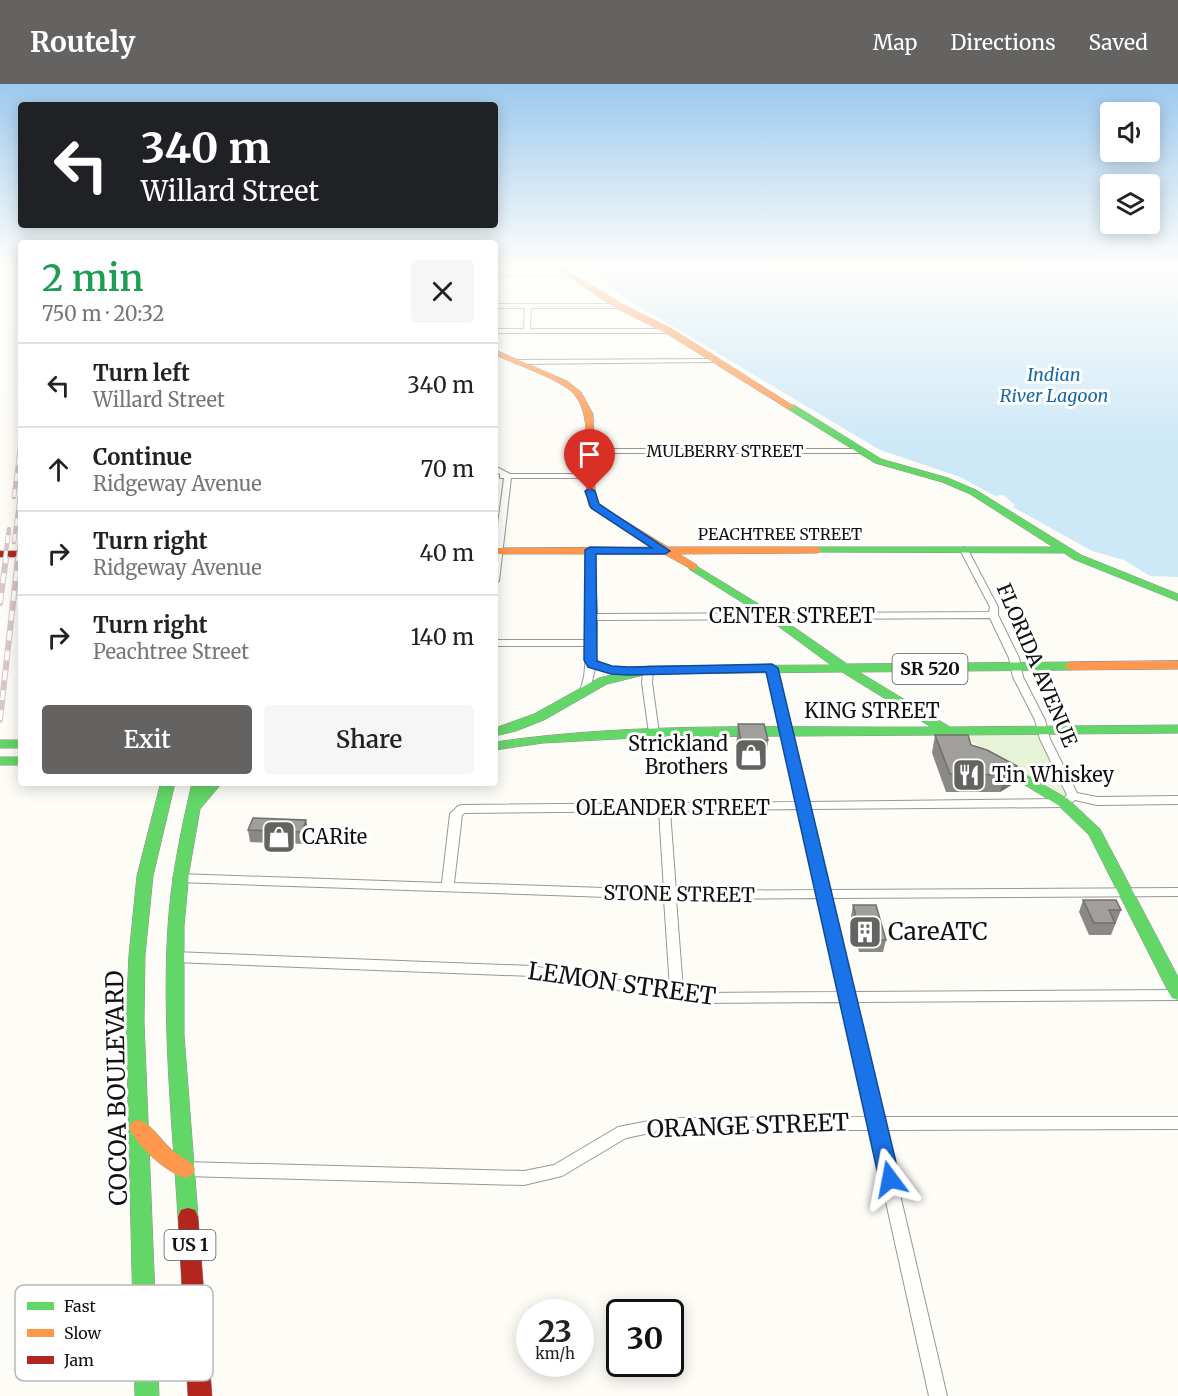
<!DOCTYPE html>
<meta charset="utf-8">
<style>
:root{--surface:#fff;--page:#f6f6f6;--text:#222;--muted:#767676;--line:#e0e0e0;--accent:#646362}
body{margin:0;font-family:Merriweather,serif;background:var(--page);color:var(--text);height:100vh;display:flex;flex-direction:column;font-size:22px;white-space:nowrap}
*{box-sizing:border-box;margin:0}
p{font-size:20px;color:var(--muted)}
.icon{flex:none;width:33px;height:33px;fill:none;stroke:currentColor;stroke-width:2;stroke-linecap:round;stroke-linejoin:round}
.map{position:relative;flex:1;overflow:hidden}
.details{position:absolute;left:18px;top:156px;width:480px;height:546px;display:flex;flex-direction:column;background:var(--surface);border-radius:6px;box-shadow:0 3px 15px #0003}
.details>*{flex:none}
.guide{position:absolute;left:18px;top:18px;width:480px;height:126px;border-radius:6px;box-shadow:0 3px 15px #0003;background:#202124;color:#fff;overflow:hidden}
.buttons{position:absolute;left:1100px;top:18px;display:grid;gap:12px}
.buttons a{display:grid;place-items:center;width:60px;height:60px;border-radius:6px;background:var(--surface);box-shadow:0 3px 15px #0003;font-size:30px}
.speed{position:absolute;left:516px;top:1215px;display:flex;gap:12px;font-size:30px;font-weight:700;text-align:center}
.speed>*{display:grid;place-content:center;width:78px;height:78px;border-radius:50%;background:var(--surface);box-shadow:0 3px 15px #0003;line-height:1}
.speed small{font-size:15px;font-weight:400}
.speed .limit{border:3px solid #111;border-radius:9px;background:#fff;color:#111}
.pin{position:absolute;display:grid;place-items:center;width:51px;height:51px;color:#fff;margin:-62px -26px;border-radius:50% 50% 50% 0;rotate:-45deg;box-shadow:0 0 6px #0007}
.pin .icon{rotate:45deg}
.me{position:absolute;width:66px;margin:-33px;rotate:347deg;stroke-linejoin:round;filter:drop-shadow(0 0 4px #0008)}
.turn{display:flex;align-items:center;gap:21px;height:126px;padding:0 24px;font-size:27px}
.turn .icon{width:78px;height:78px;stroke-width:2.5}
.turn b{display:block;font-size:42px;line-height:51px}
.round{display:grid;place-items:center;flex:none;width:63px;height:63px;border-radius:6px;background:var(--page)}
.head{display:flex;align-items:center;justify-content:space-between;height:102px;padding:0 24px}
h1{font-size:36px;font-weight:600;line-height:45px;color:#1e9e55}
.cta{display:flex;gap:12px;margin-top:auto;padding:12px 24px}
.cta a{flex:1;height:69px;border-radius:6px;background:var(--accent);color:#fff;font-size:24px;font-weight:600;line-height:69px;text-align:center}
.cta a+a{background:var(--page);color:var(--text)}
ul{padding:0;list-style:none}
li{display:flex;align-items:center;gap:18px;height:84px;padding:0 24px;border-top:2px solid var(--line)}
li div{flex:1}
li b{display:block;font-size:22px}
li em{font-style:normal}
header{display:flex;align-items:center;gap:36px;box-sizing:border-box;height:84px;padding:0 30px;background:var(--accent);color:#fff}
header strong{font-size:28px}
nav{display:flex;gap:33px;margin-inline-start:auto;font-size:21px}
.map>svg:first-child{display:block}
</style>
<header>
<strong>Routely</strong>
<nav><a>Map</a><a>Directions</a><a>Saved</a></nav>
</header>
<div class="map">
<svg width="1178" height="1312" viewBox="0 0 1178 1312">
<rect width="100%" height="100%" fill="#fdfcf7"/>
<polygon fill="#e7f3d7" points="1037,650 1065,710 1063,713 961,651"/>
<polygon fill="#cde8f7" points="581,180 1178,180 1178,493 1150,492 1124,476 1092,467 1013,423 1015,421 1003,411 995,412 960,393 880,366 625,214"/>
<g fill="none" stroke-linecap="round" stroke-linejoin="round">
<defs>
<g id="street">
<polygon points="495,188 566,188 569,190 566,192 495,192"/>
<polygon points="495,220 619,220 622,222 619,224 531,224 530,245 669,245 672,247 669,249 495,249 495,245 524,245 525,224 495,224"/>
<polygon points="716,275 717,276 714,278 517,280 514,278 517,276"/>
<polygon points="587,365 861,365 865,367 861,369 587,369"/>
<polygon points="495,382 510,390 590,390 594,392 590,394 511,394 499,497 495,500 495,463 504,394 500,394 500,390 495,387"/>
<path d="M964 463 968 466 998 523V531L1019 574 1023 593 1045 636 1050 655 1077 709 1097 713 1178 712V720L1097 721 1075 716 1065 723 810 725 829 806 1178 804V812L831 814 853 908 1178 906V916L855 918 882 1033H1178V1045L885 1046 947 1312H929L870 1046H664L626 1054 562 1092 524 1101 185 1092 180 1090 177 1085 180 1080 185 1078 524 1087 554 1081 618 1043 664 1034 867 1033 841 918 700 919 681 916 677 917 672 915 532 892 174 878 169 876 168 873 169 870 174 868 532 882 670 904 664 815 179 798 175 797 173 794 175 791 179 790 442 799 450 730 458 722 462 721 797 718 767 584 772 581 777 584 808 718 1062 715 1067 711 1040 655 1035 636 1013 593 1009 574 990 534 597 536 596 576C610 588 631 584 648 583L653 586 652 599 659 649 654 652 649 649 642 599 643 589 617 590 595 584 590 607 585 610 580 607 584 593 587 562H495V556H587L586 467 590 464 594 467 597 530 989 528 990 523 960 466ZM799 725 816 806 676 807 670 727ZM659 727 664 806 454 799 462 731 465 729ZM818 814 839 908 700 909 683 906 676 815Z"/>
</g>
<g id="fast">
<polygon points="788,321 794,321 881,375 948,394 976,406 1081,471 1178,510 1178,517 1073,475 1064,469 813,468 812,466 817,463 1053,463 970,410 942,398 875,379 788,325"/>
<path d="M693 480 775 530 847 580 1070 578 1076 582 1070 586 859 588 950 643 1178 641V649L960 651 954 655 944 651 654 653 543 659 495 666V658C639 637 786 644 931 643L842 588 648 590 607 600 544 636 516 647 495 652V644L534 630 599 594 648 582 831 581 767 534 689 485V481Z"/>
<rect x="0" y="656" width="21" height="8"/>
<rect x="0" y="673" width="21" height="8"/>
<polygon points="1000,676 1068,715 1100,745 1178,893 1178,916 1172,914 1169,909 1089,751 1058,721 995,683 993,680 995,677"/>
<polygon points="161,699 175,699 153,792 145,871 144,937 159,1312 135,1312 126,937 129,871 137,792"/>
<path d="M192 699H206V701L207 699H222L200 725 189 788 184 842V951L198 1133 195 1140 188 1142 181 1140 178 1133C172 1036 162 939 168 842 171 794 181 746 192 699Z"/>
</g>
<g id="slow">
<polygon points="550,180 557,180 622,220 672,245 795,323 788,325 666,249 616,224"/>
<path d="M495 266 567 297 581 308 593 330 595 407 599 421 668 463H817L822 466 817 469 679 470 697 481V485L693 486 664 470H495V464L654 463 589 422C581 390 596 335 574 310 562 296 513 279 495 271Z"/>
<polygon points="1178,577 1178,585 1070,586 1064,582 1070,578"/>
<path d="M139 1036C153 1041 161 1057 172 1066 180 1073 190 1075 195 1085L192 1091 185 1094C164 1086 139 1064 129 1044L132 1038Z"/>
</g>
<g id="jam">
<rect x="0" y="467" width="21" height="6"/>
<polygon points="188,1124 195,1126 198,1133 212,1312 188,1312 178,1133 181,1126"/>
</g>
</defs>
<use href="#street" stroke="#979795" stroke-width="2"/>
<use href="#fast" stroke="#8e8d8b" stroke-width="1"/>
<use href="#slow" stroke="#8e8d8b" stroke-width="1"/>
<use href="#jam" stroke="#8e8d8b" stroke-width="1"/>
<use href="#street" fill="#fffffe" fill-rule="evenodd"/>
<use href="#fast" fill="#63d668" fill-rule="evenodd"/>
<use href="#slow" fill="#ff974d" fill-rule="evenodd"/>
<use href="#jam" fill="#b3261e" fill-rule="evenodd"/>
<defs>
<g id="rail-far1">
<polyline points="14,413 21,356"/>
<polyline points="14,458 21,404"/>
<polyline points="5,475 9,445"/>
<polyline points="18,475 21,448"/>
</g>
<g id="rail">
<polyline points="0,519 6,474"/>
<polyline points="0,636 18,474"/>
</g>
</defs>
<use href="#rail-far1" stroke="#d9c6c7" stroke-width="4.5"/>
<use href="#rail" stroke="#d9c6c7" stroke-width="6"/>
<use href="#rail-far1" stroke="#fff" stroke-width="3" stroke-dasharray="8" stroke-linecap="butt"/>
<use href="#rail" stroke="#fff" stroke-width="4" stroke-dasharray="10" stroke-linecap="butt"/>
</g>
<g fill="#8a8986">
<polygon points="738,640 768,656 766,679 739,680 736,663"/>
<polygon points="935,651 971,661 1017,682 1013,700 1000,708 946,708 932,669"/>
<polygon points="306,736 308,748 304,760 250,758 248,746"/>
<polygon points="1083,816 1121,826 1111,851 1089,851 1079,828"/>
<polygon points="853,821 886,856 883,868 859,868 851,833"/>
</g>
<g fill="#716f6d">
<polygon points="1017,682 1013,700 1000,708 1004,691"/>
<polygon points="306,736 308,748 304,760 302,748"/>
</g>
<g fill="#a19f9c" stroke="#716f6d" stroke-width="1.5">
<polygon points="738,640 764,640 768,656 741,657"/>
<polygon points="935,651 968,651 971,661 987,666 1017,682 1004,691 950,690"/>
<polygon points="253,734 306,736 302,748 248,746"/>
<polygon points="1083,816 1116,816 1121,826 1109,826 1115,839 1094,839"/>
<polygon points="853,821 876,821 886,856 862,856"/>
</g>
<linearGradient id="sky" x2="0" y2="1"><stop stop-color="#9dc9ee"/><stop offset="0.5" stop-color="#fefefb"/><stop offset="1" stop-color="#fefefb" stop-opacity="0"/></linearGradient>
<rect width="1178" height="363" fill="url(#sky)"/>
<polygon fill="#1a73e8" stroke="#114b97" stroke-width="1.5" points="590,404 595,407 599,420 670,467 665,470 596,470 597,577 612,582 628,583 772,580 778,584 900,1095 897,1101 890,1104 882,1101 879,1095 766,588 628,591 611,590 588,583 584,576 585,466 590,463 652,464 591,424 585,407"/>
<defs>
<symbol id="shop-square" viewBox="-11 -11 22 22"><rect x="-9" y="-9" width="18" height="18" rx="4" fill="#646362" stroke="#fff"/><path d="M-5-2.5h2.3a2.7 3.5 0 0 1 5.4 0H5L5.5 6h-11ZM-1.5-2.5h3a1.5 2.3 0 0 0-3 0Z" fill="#fff"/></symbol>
<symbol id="restaurant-square" viewBox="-11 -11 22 22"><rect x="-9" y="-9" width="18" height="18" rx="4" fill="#646362" stroke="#fff"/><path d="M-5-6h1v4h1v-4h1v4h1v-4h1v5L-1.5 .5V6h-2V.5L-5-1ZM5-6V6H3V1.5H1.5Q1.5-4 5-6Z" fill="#fff"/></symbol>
<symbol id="building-square" viewBox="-11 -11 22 22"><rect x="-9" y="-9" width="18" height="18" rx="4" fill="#646362" stroke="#fff"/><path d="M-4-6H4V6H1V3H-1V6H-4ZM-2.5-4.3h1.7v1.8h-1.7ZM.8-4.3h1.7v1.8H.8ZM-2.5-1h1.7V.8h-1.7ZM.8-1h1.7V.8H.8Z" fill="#fff"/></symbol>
</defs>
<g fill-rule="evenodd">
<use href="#shop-square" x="732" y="652" width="38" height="38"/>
<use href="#restaurant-square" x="950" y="672" width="38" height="38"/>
<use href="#shop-square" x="260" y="734" width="38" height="38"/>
<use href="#building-square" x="846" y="829" width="38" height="38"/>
</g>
<g text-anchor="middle" stroke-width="6" stroke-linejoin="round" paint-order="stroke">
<g font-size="16" fill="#111" stroke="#fff">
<text x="725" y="373">MULBERRY STREET</text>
<text x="780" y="456">PEACHTREE STREET</text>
</g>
<g font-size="18" font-style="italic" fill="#1768a6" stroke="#fff">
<text x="1054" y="297">Indian<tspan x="1054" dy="21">River Lagoon</tspan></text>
</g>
<g fill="#fff" stroke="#585858" stroke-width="1.5">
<rect x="892.5" y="570" width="75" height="30" rx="4.5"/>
<rect x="164.5" y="1146" width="51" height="30" rx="4.5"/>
</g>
<g font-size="18" font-weight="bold" fill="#111">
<text x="930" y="591">SR 520</text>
<text x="190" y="1167">US 1</text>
</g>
<g font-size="20" fill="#111" stroke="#fff">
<text x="792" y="539">CENTER STREET</text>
<text transform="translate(1037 581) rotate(67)" y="7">FLORIDA AVENUE</text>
<text x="872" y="634">KING STREET</text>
<text x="673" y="731">OLEANDER STREET</text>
<text transform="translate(679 810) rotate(1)" y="7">STONE STREET</text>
</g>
<g font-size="20" fill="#111" stroke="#fff" text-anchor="start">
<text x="728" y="667" text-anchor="end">Strickland<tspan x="728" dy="23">Brothers</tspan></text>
<text x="992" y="698">Tin Whiskey</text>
<text x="302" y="760">CARite</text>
</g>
<g font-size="24" fill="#111" stroke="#fff" text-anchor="start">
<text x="888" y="856">CareATC</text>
</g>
<g font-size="24" fill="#111" stroke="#fff">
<text transform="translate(622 900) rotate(8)" y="8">LEMON STREET</text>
<text transform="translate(117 1004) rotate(-91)" y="8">COCOA BOULEVARD</text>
<text transform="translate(748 1042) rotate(-2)" y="8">ORANGE STREET</text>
</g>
</g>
<rect x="15" y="1201" width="198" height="96" rx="9" fill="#fff" stroke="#b8b8b8" stroke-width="1.5"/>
<rect x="27" y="1218" width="27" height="8" fill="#63d668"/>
<rect x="27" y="1245" width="27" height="8" fill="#ff974d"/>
<rect x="27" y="1272" width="27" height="8" fill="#b3261e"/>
<g font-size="16" fill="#111">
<text x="64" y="1228">Fast</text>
<text x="64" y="1255">Slow</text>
<text x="64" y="1282">Jam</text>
</g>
</svg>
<div class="buttons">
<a><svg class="icon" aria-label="sound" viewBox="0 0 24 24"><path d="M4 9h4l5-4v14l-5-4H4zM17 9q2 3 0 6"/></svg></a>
<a><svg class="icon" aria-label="layers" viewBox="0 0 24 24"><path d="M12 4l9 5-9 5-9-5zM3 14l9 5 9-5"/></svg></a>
</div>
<div class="speed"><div>23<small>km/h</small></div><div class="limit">30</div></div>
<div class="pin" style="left:590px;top:407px;background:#d93025"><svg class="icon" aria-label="arrive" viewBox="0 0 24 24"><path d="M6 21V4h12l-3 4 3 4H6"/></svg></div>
<svg class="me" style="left:890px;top:1095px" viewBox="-20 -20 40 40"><path d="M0-17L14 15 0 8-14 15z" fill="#1a73e8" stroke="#fff" stroke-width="4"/></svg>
<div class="guide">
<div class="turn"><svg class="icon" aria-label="left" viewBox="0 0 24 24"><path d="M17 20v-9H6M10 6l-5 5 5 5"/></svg><div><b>340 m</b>Willard Street</div></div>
</div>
<section class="details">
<div class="head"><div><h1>2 min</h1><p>750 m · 20:32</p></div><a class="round"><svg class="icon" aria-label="close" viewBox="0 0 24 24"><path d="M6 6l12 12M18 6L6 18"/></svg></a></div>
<ul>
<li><svg class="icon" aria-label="left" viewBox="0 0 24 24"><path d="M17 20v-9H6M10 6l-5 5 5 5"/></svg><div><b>Turn left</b><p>Willard Street</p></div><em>340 m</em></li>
<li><svg class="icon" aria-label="ahead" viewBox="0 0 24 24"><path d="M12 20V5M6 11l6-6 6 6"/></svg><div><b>Continue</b><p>Ridgeway Avenue</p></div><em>70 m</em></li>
<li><svg class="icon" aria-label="right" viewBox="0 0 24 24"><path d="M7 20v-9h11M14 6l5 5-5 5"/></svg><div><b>Turn right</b><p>Ridgeway Avenue</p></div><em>40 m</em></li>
<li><svg class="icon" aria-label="right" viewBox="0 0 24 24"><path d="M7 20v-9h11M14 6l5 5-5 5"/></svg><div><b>Turn right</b><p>Peachtree Street</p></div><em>140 m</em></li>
</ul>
<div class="cta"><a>Exit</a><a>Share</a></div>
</section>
</div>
